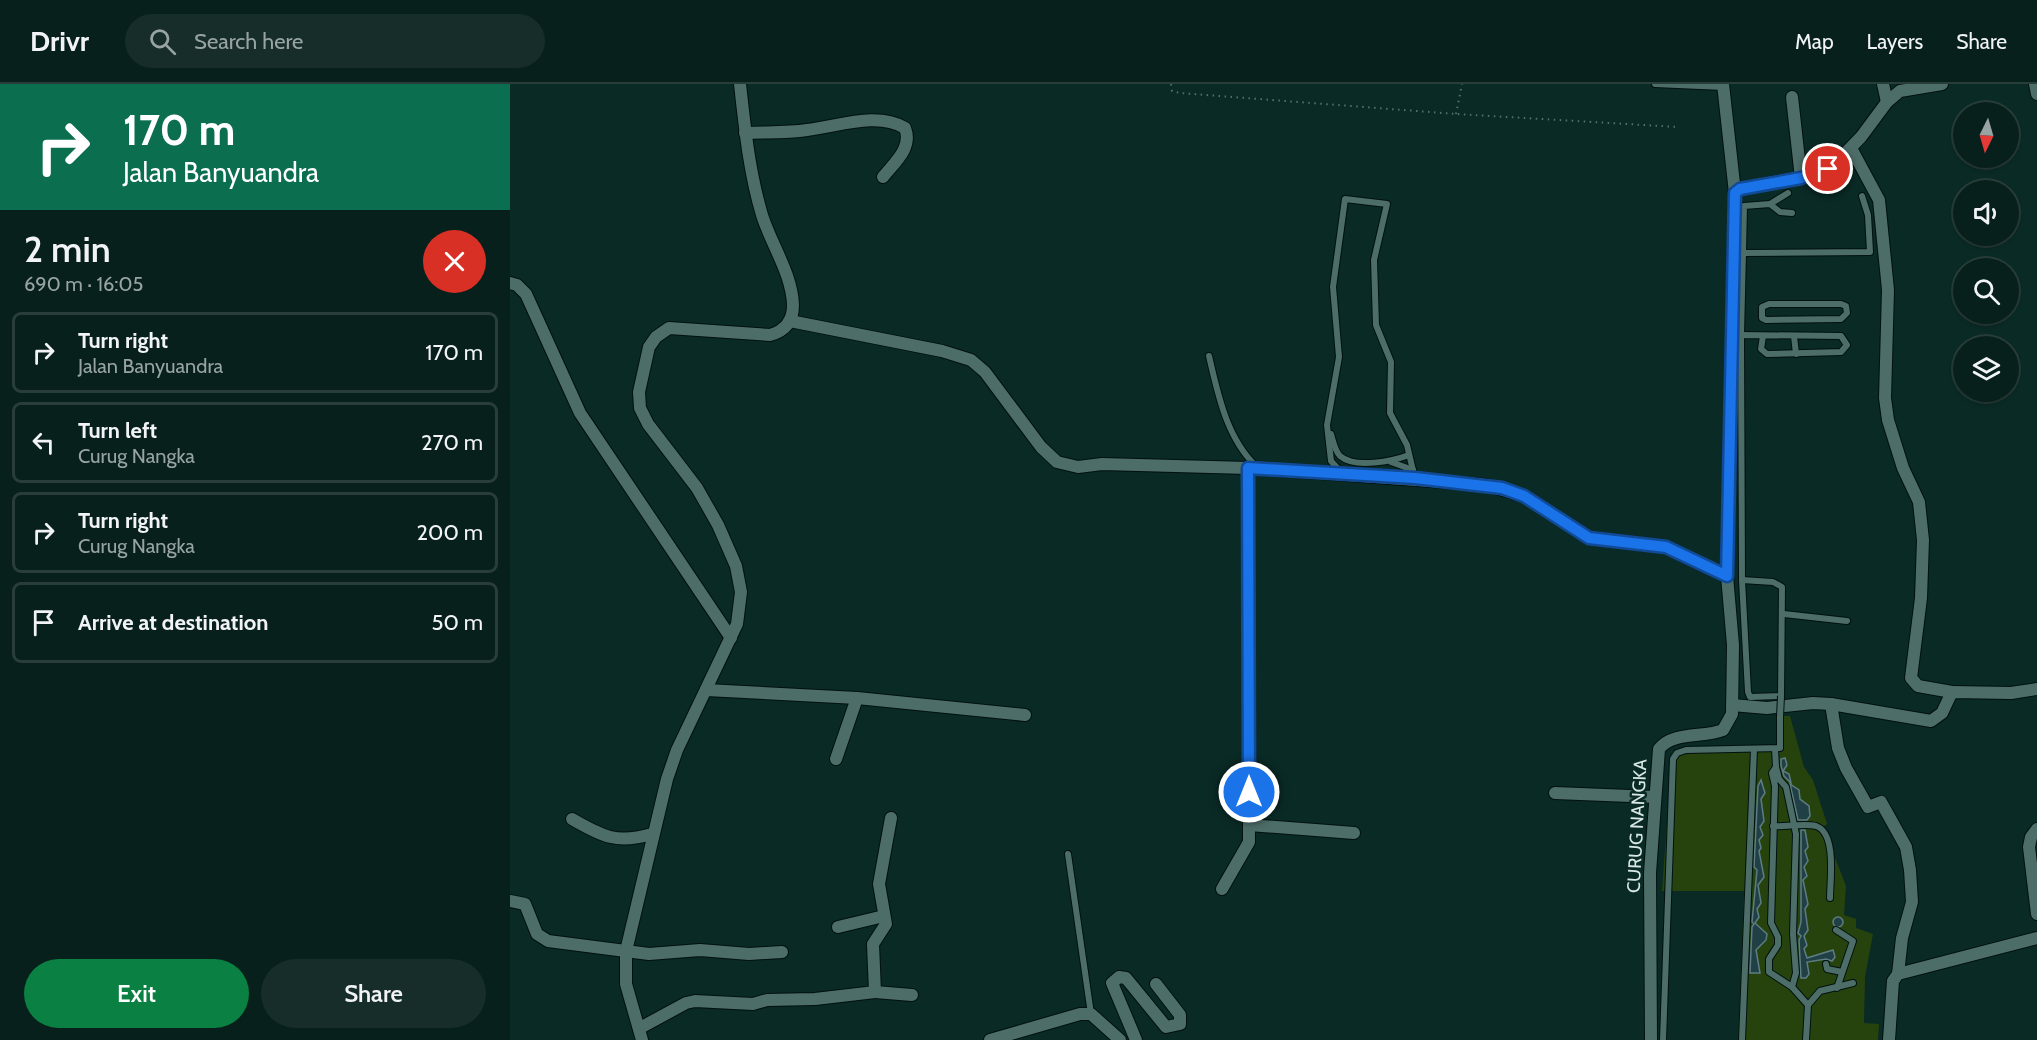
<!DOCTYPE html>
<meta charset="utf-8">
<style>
:root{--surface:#08201c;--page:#162d29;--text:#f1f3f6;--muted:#98a3a3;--line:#293e3b;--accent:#0b8043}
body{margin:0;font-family:Cabin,sans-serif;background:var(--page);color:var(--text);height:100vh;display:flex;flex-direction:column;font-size:22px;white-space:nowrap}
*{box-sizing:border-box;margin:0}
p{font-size:20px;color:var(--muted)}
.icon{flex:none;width:33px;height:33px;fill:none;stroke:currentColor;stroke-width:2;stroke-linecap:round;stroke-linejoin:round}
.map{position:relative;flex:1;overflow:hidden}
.drawer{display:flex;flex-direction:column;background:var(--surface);width:510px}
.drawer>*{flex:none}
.guide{background:#0b6e4f;color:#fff;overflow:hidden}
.needle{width:39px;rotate:185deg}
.controls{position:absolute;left:1443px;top:18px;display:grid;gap:12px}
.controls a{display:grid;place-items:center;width:66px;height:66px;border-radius:50%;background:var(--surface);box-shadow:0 2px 4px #0004,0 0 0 2px var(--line);font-size:30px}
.pin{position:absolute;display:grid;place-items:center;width:51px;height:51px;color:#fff;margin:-26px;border:3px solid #fff;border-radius:50%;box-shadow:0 2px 6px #0007}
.me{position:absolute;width:66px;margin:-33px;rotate:0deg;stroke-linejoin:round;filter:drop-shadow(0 0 4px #0008)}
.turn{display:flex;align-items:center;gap:21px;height:126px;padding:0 24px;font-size:27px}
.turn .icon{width:78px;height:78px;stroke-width:2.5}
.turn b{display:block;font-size:42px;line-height:51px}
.round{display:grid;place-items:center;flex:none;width:63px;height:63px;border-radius:32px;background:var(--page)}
.summary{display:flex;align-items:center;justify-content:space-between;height:102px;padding:0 24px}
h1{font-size:36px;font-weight:600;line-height:45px}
.button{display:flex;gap:12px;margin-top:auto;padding:12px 24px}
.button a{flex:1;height:69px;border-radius:36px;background:var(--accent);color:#fff;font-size:24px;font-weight:600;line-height:69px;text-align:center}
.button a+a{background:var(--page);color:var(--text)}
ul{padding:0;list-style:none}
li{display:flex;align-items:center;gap:18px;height:81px;margin:0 12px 9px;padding:0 12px;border:3px solid var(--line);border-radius:9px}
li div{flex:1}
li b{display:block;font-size:22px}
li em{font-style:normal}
header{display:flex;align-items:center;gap:36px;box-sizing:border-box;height:84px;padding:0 30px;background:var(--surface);border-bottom:2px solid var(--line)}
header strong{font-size:28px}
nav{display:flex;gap:33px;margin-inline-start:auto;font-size:21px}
.search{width:420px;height:54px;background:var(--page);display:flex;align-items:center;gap:15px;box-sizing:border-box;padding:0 21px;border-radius:33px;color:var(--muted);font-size:22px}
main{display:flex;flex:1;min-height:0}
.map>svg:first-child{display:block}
</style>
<header>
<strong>Drivr</strong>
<div class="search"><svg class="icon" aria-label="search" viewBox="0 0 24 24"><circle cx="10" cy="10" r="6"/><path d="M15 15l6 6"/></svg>Search here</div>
<nav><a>Map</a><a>Layers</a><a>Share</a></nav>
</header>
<main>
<section class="drawer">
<div class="guide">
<div class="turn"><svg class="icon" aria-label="right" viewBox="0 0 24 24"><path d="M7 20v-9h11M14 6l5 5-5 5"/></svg><div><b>170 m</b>Jalan Banyuandra</div></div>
</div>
<div class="summary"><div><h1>2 min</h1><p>690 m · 16:05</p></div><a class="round" style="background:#d93025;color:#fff"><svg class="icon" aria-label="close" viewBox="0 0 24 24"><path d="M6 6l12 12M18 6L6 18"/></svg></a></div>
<ul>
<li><svg class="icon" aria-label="right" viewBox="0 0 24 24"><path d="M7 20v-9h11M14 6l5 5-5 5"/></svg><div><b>Turn right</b><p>Jalan Banyuandra</p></div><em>170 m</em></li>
<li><svg class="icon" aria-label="left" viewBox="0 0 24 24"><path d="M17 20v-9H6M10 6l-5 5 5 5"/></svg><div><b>Turn left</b><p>Curug Nangka</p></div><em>270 m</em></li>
<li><svg class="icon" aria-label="right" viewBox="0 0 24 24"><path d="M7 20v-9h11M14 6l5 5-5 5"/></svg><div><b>Turn right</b><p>Curug Nangka</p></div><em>200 m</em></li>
<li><svg class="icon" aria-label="arrive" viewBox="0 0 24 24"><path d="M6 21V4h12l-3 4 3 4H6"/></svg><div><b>Arrive at destination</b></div><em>50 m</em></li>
</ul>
<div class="button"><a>Exit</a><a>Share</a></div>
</section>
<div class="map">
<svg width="1527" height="956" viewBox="0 0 1527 956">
<rect width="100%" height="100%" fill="#0a2a26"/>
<polygon fill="#27430d" points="1274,632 1280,632 1294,683 1303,696 1317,740 1313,743 1336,802 1334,831 1346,835 1346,844 1363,850 1355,893 1354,939 1369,940 1368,956 1228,956 1234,807 1152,807 1162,668 1211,664 1271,663"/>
<g fill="#214045" stroke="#5d7d84" stroke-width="1.5">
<polygon points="1275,674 1277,681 1273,687 1279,690 1281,699 1274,692 1271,682 1271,675"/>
<polygon points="1251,696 1255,709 1251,715 1254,737 1250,743 1253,751 1249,756 1251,764 1249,767 1254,793 1248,801 1251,819 1247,825 1249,833 1245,839 1257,850 1256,856 1246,866 1250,889 1240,889 1242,843 1244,840 1242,838 1247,786 1244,783 1248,702"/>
<polygon points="1280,700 1289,706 1290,715 1299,722 1300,732 1297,736 1288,736"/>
<polygon points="1291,746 1295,746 1298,763 1295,767 1298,777 1294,783 1297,792 1293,796 1298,820 1295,825 1298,846 1294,852 1297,861 1294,865 1297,874 1323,866 1325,873 1322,877 1316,875 1297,878 1299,890 1296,894 1291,894 1289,856 1291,852 1288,849 1291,838"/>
<circle cx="1328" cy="838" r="5"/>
</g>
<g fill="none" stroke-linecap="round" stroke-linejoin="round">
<defs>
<g id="lane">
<polyline points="1145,0 1213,3"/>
<polyline points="1260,120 1278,109"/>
<polyline points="1233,169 1234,122 1260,120 1270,128 1282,129"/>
<polygon points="1259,220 1331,220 1336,222 1337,229 1331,235 1256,236 1252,234 1252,223"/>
<polyline points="1231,251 1233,169 1360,168 1358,131 1352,112"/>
<polyline points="1284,252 1286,270"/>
<path d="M699 272C708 311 717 355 747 383"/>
<path d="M821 350C823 357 825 367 830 372 845 385 883 377 899 371"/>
<polyline points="881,378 903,386"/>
<polyline points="832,389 821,377 817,341 829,273 823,203 835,115 877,120 864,176 866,241 881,278 880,329 897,361 905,395"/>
<polyline points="1232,496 1263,498 1272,503 1271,612 1240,613 1238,608 1232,496 1231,251 1331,252 1337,261 1331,268 1257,270 1251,265 1253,252"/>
<polyline points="1274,530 1337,537"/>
<polyline points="1265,665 1266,683"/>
<polyline points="1264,696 1269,695 1266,683 1262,689 1265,702 1261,839 1268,853 1268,861 1259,875 1259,888 1282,903 1286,889 1283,850 1286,750 1276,703 1269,695"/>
<path d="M1263 742C1276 743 1294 739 1306 742 1327 749 1320 797 1320 814"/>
<polyline points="558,770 581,930"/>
<polyline points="1326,846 1343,857 1327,904"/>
<polyline points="1316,880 1317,885 1332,888"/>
<polyline points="1282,903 1298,921 1296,956"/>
<polyline points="1298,921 1310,907 1343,899"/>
<polyline points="1153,956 1163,675 1167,669 1176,666 1270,664 1270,633"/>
<polyline points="1232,956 1244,665"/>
</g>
<g id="street">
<polyline points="1213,0 1225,109"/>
<polyline points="1373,0 1377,18"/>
<polyline points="1525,0 1527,10"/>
<polyline points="1282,13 1291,94"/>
<path d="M235 49C256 48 277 49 297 46 327 43 367 27 395 44 403 64 384 79 373 93"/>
<polyline points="1341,64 1369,116 1378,206 1375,314 1378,336 1393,384 1409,418 1413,456 1411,514 1401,594 1408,602 1442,608"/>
<polyline points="0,199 7,201 16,210 70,329 221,554"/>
<polyline points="280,237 432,267 461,276 475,288 531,363 547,378 568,383 592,380 738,384 976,401 1014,412 1079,454 1156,463 1217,492"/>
<polyline points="196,606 347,614 515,631"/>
<polyline points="1321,620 1328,664 1336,684 1358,723 1371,718 1396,763 1400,786 1402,818 1392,854 1388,890"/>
<polyline points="1222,621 1257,624 1303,619 1321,620 1421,637 1432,629 1442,608 1501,609 1527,605"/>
<polyline points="326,675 347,614"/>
<polyline points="1045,709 1145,713"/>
<path d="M62 735C93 753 107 760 142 750"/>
<polyline points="739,741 844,749"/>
<polyline points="1527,745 1521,753 1519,763 1527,830"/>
<polyline points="712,805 739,758 738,384"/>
<polyline points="0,817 15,820 27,850 38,857 139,870 190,866 239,870 272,868"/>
<polyline points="328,843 374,832"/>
<polyline points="365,908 402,911"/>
<polyline points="130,944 176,919 185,917 243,920 257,916 305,915 365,908 363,860 376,840 369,800 381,734"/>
<path d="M132 956 116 900V867L157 695 167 666 227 540 231 508 226 482 208 441 187 404 138 340 130 324 129 308 139 263 146 253 159 244 260 251C275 247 283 237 283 221 282 190 261 160 252 131 239 87 235 45 230 0"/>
<polyline points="480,956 570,930 581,930 610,956"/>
<polyline points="626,956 602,899 609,893 616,894 656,943 670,940 670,931 646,900"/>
<path d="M1141 956 1140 789 1149 665C1163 647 1194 654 1213 646L1222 630 1223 561 1217 492 1225 109 1230 105 1307 90 1324 81 1351 53 1377 18 1390 7 1432 0"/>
<polyline points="1379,956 1383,897 1388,890 1527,854"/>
</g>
</defs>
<use href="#lane" stroke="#00110f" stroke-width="8"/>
<use href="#street" stroke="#00110f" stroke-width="14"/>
<g stroke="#56706d" stroke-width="2" stroke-dasharray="1.5 4.5" stroke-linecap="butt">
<polyline points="661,0 662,7 670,9 946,30 1168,43"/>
<polyline points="946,30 952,0"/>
</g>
<use href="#lane" stroke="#4d6d69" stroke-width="6"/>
<use href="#street" stroke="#4d6d69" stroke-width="12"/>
<defs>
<polyline id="lane-bridge" points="1270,633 1271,612"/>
</defs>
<use href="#lane-bridge" stroke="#00110f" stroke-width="8" stroke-linecap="butt"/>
<use href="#lane-bridge" stroke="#4d6d69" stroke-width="6"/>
</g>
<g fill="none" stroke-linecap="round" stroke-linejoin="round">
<defs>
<polyline id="route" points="739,708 738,384 905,394 992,404 1014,412 1079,454 1156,463 1217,492 1225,109 1230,105 1291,94 1318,85"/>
</defs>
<use href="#route" stroke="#114b97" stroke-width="15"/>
<use href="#route" stroke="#1a73e8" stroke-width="10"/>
</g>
<g text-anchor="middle" stroke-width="5" stroke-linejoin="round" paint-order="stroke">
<g font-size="18" fill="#d7e8e5" stroke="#0a2a26">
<text transform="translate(1127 742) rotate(-87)" y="6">CURUG NANGKA</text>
</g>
</g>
</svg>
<div class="controls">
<a><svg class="needle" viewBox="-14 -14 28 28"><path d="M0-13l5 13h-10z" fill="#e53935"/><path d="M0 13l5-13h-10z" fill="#98a3a3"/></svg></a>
<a><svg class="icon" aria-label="sound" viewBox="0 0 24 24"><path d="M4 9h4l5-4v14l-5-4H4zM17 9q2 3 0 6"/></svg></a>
<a><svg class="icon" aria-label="search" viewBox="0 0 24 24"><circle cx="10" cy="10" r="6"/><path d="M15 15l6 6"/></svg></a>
<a><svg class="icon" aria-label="layers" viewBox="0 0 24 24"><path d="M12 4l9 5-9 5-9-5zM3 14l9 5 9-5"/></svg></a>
</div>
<div class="pin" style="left:1318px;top:85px;background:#d93025"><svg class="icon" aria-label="arrive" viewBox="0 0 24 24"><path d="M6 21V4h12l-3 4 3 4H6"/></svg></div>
<svg class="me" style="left:739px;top:708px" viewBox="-20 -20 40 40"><circle r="17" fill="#1a73e8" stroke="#fff" stroke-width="3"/><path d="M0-11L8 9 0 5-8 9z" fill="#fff"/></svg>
</div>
</main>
